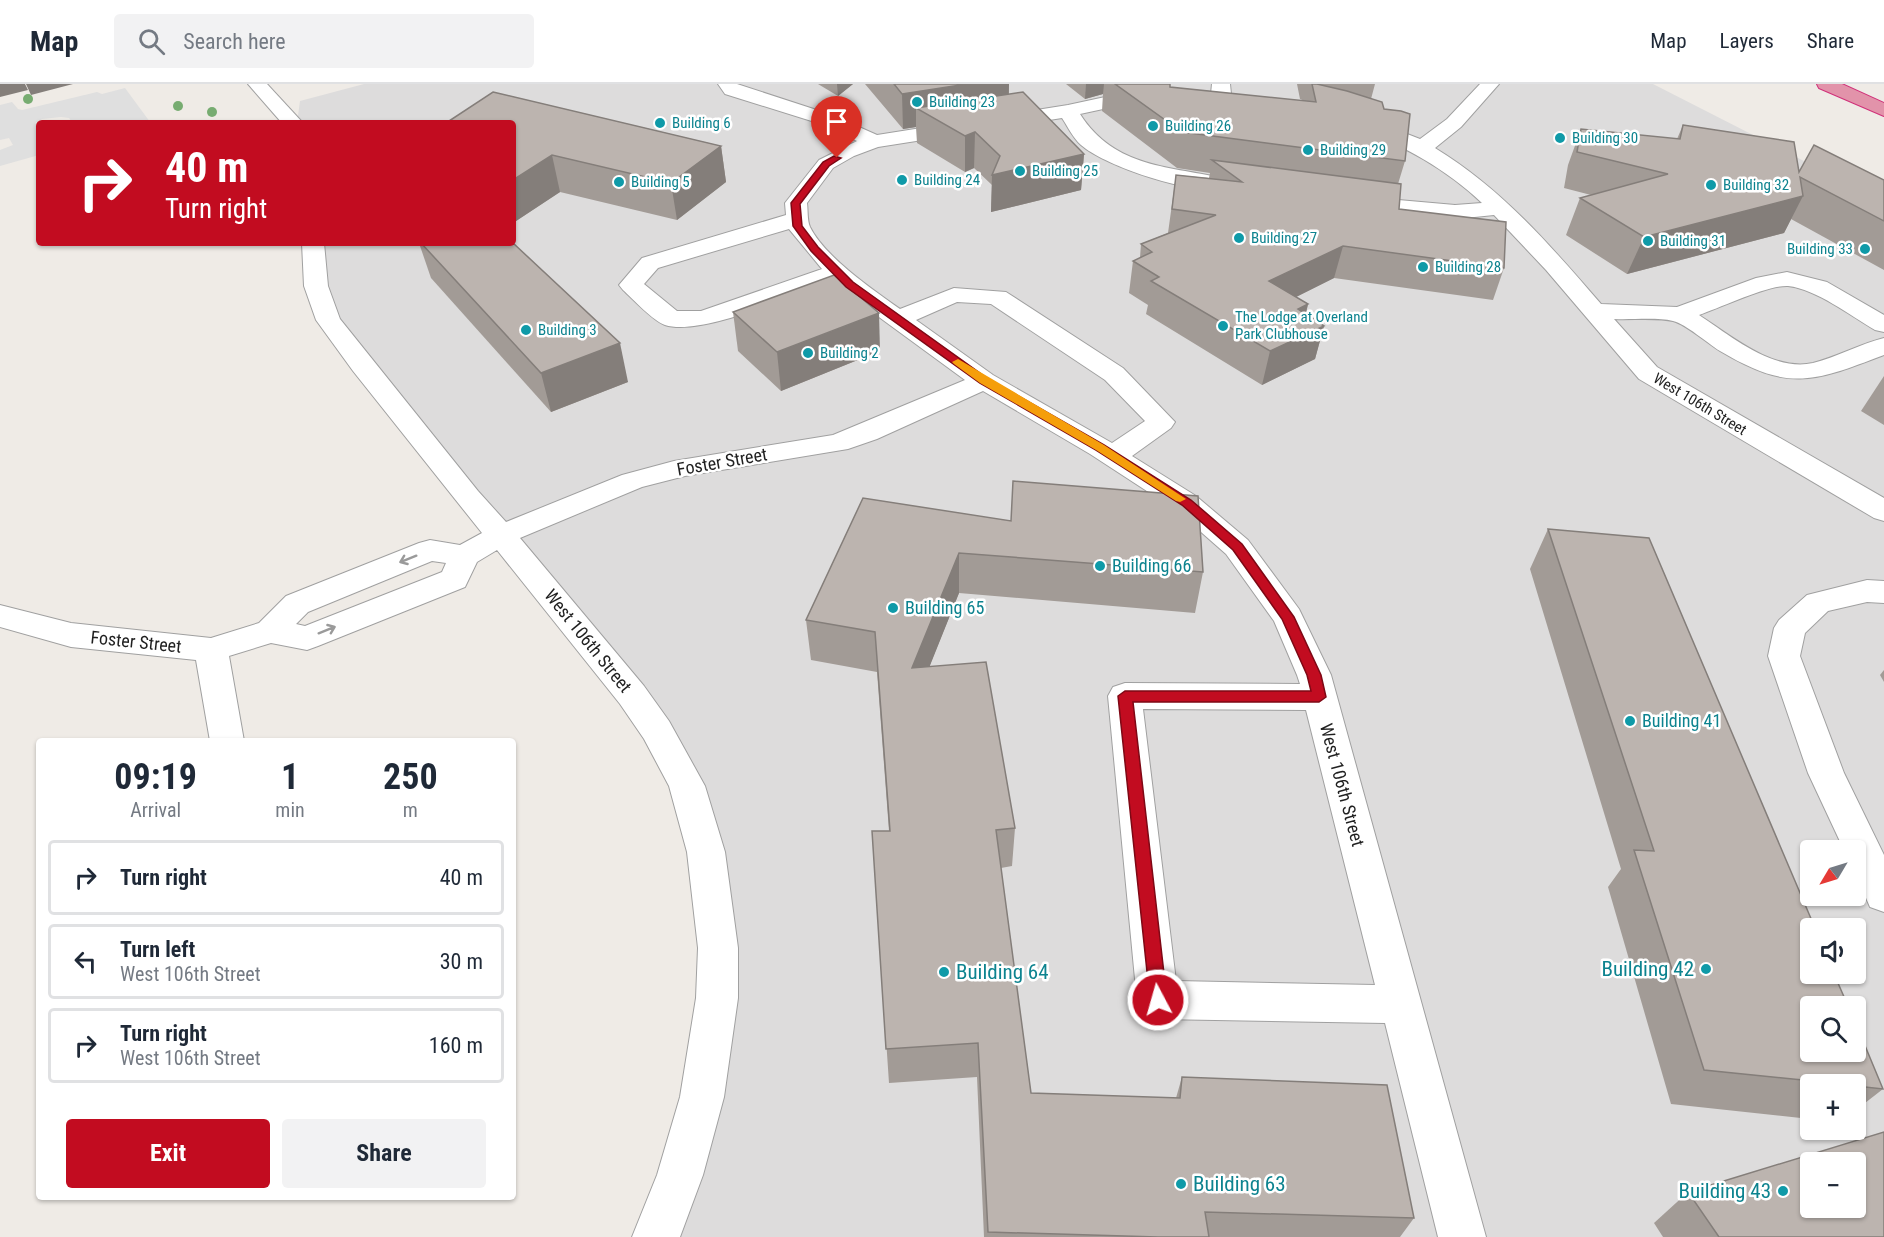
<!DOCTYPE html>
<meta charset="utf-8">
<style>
:root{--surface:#fff;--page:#f2f2f3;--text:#1f2937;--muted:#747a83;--line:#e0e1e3;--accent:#c20c20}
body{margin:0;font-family:"Roboto Condensed",sans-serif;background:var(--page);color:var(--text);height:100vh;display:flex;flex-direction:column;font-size:22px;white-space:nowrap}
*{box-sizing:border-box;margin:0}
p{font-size:20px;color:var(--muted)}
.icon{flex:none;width:33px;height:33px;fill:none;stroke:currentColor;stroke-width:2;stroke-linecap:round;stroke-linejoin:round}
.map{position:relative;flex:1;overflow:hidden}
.panel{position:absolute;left:36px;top:654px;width:480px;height:462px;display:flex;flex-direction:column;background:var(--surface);border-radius:6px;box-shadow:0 2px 4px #0004}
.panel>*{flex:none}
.hud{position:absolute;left:36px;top:36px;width:480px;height:126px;border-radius:6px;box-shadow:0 2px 4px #0004;background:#c20c20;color:#fff;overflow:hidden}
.needle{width:39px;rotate:232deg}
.buttons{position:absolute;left:1800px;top:756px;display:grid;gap:12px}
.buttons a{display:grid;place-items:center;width:66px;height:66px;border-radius:6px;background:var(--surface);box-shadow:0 2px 4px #0004;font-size:30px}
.pin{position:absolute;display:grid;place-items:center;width:51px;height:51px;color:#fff;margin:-62px -26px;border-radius:50% 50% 50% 0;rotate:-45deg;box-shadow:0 0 6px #0007}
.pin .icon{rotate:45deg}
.me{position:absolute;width:66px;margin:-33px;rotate:354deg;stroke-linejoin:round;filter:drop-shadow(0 0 4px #0008)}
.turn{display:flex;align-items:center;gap:21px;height:126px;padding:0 30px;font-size:27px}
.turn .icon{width:78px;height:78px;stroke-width:2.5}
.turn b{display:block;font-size:42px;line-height:51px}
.eta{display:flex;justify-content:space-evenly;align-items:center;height:102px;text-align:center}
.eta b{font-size:36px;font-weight:700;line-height:42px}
.cta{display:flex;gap:12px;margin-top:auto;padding:12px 30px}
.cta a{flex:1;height:69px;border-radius:6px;background:var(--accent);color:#fff;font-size:24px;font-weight:700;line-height:69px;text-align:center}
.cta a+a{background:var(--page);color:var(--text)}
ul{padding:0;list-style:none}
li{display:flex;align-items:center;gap:18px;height:75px;margin:0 12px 9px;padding:0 18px;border:3px solid var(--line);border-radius:6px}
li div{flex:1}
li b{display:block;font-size:22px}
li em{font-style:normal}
header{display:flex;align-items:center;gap:36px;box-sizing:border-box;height:84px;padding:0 30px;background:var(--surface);border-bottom:2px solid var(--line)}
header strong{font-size:28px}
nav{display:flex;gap:33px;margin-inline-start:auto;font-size:21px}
.search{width:420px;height:54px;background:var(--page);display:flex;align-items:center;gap:15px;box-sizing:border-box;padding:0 21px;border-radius:6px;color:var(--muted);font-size:22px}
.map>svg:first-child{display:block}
</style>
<header>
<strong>Map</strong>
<div class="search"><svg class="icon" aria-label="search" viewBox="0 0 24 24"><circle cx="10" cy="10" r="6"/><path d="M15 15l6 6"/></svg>Search here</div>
<nav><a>Map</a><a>Layers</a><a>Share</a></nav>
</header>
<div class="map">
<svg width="1884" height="1153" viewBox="0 0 1884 1153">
<rect width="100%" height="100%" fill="#efebe6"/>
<path fill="#dddcdc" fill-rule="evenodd" d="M364 0H1653L1884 118V1153H656L717 914 687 702 328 236 313 159H513V39H297L300 17ZM1810 766H1856V812H1810ZM1810 844H1856V890H1810ZM1810 922H1856V968H1810ZM1810 1000H1856V1046H1810ZM1810 1078H1856V1124H1810Z"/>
<polygon fill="#dfdfdf" points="125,4 150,38 73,39 69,34 61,33 42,35 35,39 39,45 39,71 0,82 0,66 13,61 9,54 0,56 0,21 12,18 18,25 22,26 97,8 102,10"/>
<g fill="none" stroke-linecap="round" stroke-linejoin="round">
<defs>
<g id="minor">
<polygon points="248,0 267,0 303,39 282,39"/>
<path d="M718 0H737L832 31 877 51 1068 21 1147 4 1154 6 1157 10 1154 14 1080 30C1115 85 1171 82 1227 95L1230 100 1227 105C1195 112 1106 83 1081 61 1073 54 1068 43 1062 34L878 63 854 72 833 84 807 119C808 126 807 136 810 143 824 172 873 206 900 225L954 204 1006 208 1123 284 1175 338 1171 344 1132 372 1196 412 1248 456 1299 525 1331 591 1486 1153H1438L1385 939 1158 935 1143 929 1137 916 1108 612 1113 603 1125 599 1300 600 1297 591 1274 537 1226 470 1176 426 1090 370 983 307 877 355 848 365 685 392 642 403 520 454 644 602 669 637 705 702 725 768 738 864V914L724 1013 703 1091 680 1153H632L657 1091 680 1013 696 914 698 864 687 768 669 702 644 655 620 620 497 466 477 478 465 503 318 562 307 566 271 559 229 572 244 657H210L196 576 71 563 0 543V521L71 539 211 554 259 539 286 512 419 459 430 456 460 461 482 449 353 287 316 236 304 202 302 159H324L328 202 340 235 478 407 506 438 622 391 674 377 833 351 965 296 842 206 833 197C796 210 701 253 665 241 653 237 633 215 623 206L619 201 642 174 786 131 785 119 819 76 857 57 818 39 725 10ZM789 145 822 185 701 227H677L644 200 658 184ZM957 218 991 220 1105 296 1145 337 1112 359 993 291 916 236ZM432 477 446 479 442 488 305 542 296 540 308 528ZM1143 625 1306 626 1375 901 1176 897Z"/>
<polygon points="1212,0 1230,0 1231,10 1228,14 1214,14 1211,10"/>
<path d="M1480 0H1499L1461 43 1435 64C1501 104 1551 162 1601 220L1677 223 1756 194 1787 188 1827 198 1884 231V248L1875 246C1851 232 1816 205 1788 202 1767 201 1720 224 1699 231 1731 252 1773 288 1813 279 1837 273 1860 260 1884 254V271C1813 298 1789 308 1720 267 1707 259 1686 240 1673 237 1657 233 1631 236 1614 235L1657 283 1884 414V437L1874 434 1639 295 1546 186 1494 131 1455 135 1345 124 1342 119 1345 114 1353 112 1455 121 1482 119C1445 84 1405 63 1359 44L1356 40 1359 36 1366 34 1420 55 1447 35Z"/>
<polygon points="1867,496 1884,497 1884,519 1867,518 1828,527 1805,549 1800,572 1844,689 1884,771 1884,828 1870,823 1856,791 1856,766 1844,766 1808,689 1768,572 1774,544 1779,536 1807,511"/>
</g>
<polygon id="highway" points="1817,0 1842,0 1884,19 1884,32 1819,4"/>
</defs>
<use href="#minor" stroke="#a0a0a0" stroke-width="2"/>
<use href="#highway" stroke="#d03079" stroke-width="2"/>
<use href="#minor" fill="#fff" fill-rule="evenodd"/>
<use href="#highway" fill="#e293aa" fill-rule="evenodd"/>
</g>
<g fill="#77ac71">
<circle cx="28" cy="15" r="5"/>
<circle cx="178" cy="22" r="5"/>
<circle cx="212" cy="28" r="5"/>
</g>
<g fill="#a29b96">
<polygon points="818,0 853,0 838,12"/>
<polygon points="865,0 1009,0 1009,10 1084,70 1081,106 991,128 992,101 974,84 965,88 917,59 916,43 903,45"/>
<polygon points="1066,0 1170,0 1170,3 1305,17 1300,15 1297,0 1375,0 1371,15 1405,77 1398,100 1399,125 1504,184 1493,216 1334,194 1296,213 1308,220 1306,230 1324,242 1315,275 1262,301 1146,230 1148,221 1129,209 1133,177 1140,174 1141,160 1168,149 1176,91 1209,94 1210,89 1177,84 1102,27 1103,10 1085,15"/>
<polygon points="493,8 721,62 726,98 677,136 560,108 513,139 513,39 449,39 449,37"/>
<polygon points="1683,41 1799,88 1884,96 1884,186 1791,135 1784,149 1627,190 1566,151 1580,114 1591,111 1564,104 1568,81 1581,45 1677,55"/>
<polygon points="419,159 513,159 628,298 551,328 431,194"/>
<polygon points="733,228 880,267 781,307 738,267"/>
<polygon points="1884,292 1884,341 1861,327"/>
<polygon points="863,414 1203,488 1195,529 959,509 929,583 1015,744 1012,782 1001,784 1031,1009 1176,1014 1182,993 1414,1134 1400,1153 984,1153 977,993 889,999 872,747 889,747 877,588 811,576 806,536"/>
<polygon points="1548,445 1883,1005 1856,1026 1856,1000 1810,1000 1810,1035 1671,1020 1608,803 1621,785 1530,485"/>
<polygon points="1884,586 1884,598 1880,591"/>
<polygon points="1688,1108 1884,1153 1663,1153 1654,1139"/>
</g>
<g fill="#847e7a">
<polygon points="0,0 25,0 28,6 0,13"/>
<polygon points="26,0 73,0 31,11"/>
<polygon points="837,0 853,0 838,12"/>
<polygon points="967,0 1009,0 1008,28 916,24 916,43 903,45 902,10"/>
<polygon points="1086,0 1104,0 1103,10 1085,15"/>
<polygon points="975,48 974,84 965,88 965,52"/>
<polygon points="721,62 726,98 677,136 671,99"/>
<polygon points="1084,70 1081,106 991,128 992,91"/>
<polygon points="552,71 560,108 513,139 513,96"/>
<polygon points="1803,112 1784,149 1627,190 1644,153"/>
<polygon points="1343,162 1334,194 1262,230 1269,197"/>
<polygon points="1308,220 1300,253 1324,242 1315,275 1262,301 1270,267 1298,225"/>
<polygon points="879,229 880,267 781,307 777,268"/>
<polygon points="620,259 628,298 551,328 541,289"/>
<polygon points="959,469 959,509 913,624 912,584"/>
</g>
<g fill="#bcb4af" stroke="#847e7a" stroke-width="1.5" fill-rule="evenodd">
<polygon points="894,0 967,0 902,10"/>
<polygon points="1115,0 1170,0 1170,3 1316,18 1312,0 1317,0 1347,7 1382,18 1384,25 1401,27 1410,30 1405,77 1182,48"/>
<polygon points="493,8 721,62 671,99 552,71 513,96 513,39 457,39 449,37"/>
<polygon points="1023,8 1084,70 992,91 1000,72 975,48 965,52 916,24"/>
<polygon points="1683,41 1794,58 1799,88 1814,61 1884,96 1884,137 1800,93 1803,112 1644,153 1580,114 1668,90 1577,68 1581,45 1680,55"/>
<polygon points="1212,76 1401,100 1399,125 1506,138 1504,184 1343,162 1269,197 1308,220 1298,225 1324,242 1270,267 1151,197 1159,193 1133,177 1152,168 1141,160 1216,131 1172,125 1176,91 1242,98"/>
<polygon points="421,159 513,159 620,259 541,289"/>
<polygon points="834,191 879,229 777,268 733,228"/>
<polygon points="1013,397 1198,412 1203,488 959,469 912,584 986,578 1015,744 996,746 1031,1009 1180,1014 1182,993 1387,1001 1414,1134 1205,1128 1209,1153 1158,1153 988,1148 978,959 886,965 872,747 890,747 875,548 806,536 863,414 1011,437"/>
<polygon points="1548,445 1649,454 1815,844 1810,844 1810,890 1834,890 1848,922 1810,922 1810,968 1856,968 1856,940 1883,1005 1856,1002 1856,1000 1842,1000 1704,986 1634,766 1654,767"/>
<path d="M1884 1048V1153H1719L1688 1108ZM1810 1078H1856V1124H1810Z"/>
</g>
<defs><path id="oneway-shaft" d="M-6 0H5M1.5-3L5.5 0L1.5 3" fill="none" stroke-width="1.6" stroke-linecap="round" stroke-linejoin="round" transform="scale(1.5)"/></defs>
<g stroke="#9a9a9a">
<use href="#oneway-shaft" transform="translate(408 475) rotate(158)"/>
<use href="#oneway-shaft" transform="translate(327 546) rotate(-22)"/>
</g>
<polygon fill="#c20c20" stroke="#7e0815" stroke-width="1.5" points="834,72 841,74 829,82 800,120 802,142 818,163 853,198 987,294 1104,361 1191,416 1242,460 1294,533 1321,591 1326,613 1319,618 1133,618 1167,916 1164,921 1158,923 1152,921 1150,916 1118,612 1125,607 1311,607 1307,591 1282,535 1233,466 1182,421 1096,366 980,299 846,203 811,167 793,142 791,119 823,78"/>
<polygon fill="#f59e0b" points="958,275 1104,361 1186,415 1180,418 1176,417 1096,366 980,299 954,280 952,278"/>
<g fill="#0f9aa8" stroke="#fff" stroke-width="2">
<circle cx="917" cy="18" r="6"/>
<circle cx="660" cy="39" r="6"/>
<circle cx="1153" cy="42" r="6"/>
<circle cx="1560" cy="54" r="6"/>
<circle cx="1308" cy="66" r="6"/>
<circle cx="1020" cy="87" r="6"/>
<circle cx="902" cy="96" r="6"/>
<circle cx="619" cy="98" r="6"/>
<circle cx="1711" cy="101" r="6"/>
<circle cx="1239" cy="154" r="6"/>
<circle cx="1648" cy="157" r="6"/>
<circle cx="1865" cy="165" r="6"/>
<circle cx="1423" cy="183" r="6"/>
<circle cx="1223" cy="242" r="6"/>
<circle cx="526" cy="246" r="6"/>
<circle cx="808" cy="269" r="6"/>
<circle cx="1100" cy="482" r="6"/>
<circle cx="893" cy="524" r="6"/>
<circle cx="1630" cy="637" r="6"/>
<circle cx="1706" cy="885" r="6"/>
<circle cx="944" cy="888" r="6"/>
<circle cx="1181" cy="1100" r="6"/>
<circle cx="1783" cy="1107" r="6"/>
</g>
<g text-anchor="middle" stroke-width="5" stroke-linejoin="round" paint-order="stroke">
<g font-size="15" fill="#0d838f" stroke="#fff" text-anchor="start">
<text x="929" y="23">Building 23</text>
<text x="672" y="44">Building 6</text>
<text x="1165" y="47">Building 26</text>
<text x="1572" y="59">Building 30</text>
<text x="1320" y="71">Building 29</text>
<text x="1032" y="92">Building 25</text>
<text x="914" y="101">Building 24</text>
<text x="631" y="103">Building 5</text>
<text x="1723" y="106">Building 32</text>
<text x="1251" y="159">Building 27</text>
<text x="1660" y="162">Building 31</text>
<text x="1853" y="170" text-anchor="end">Building 33</text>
<text x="1435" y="188">Building 28</text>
<text x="1235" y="238">The Lodge at Overland<tspan x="1235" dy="17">Park Clubhouse</tspan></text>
<text x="538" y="251">Building 3</text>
<text x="820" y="274">Building 2</text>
</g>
<g font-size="15" fill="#1f1f1f" stroke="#fff">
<text transform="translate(1700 320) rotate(31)" y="5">West 106th Street</text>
</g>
<g font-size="18" fill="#1f1f1f" stroke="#fff">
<text transform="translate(722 378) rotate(-10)" y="6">Foster Street</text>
<text transform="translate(588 557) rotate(51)" y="6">West 106th Street</text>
<text transform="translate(136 558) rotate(6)" y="6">Foster Street</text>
<text transform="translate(1342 701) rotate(75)" y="6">West 106th Street</text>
</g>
<g font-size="18" fill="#0d838f" stroke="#fff" text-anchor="start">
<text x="1112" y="488">Building 66</text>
<text x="905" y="530">Building 65</text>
<text x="1642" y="643">Building 41</text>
</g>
<g font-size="21" fill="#0d838f" stroke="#fff" text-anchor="end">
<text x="1694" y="892">Building 42</text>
<text x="956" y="895" text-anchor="start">Building 64</text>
<text x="1193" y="1107" text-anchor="start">Building 63</text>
<text x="1771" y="1114">Building 43</text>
</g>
</g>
</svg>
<div class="buttons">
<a><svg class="needle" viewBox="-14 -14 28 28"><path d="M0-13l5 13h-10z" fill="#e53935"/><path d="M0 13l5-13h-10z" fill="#747a83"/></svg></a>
<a><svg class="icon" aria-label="sound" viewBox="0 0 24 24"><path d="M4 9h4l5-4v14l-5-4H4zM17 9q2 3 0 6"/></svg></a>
<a><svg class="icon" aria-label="search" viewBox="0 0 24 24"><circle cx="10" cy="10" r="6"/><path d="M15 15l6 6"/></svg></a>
<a>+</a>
<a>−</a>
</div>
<div class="pin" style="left:837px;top:74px;background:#d93025"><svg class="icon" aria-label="arrive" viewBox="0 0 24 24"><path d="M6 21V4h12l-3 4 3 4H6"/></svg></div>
<svg class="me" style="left:1158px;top:916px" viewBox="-20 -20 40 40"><circle r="17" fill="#c20c20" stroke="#fff" stroke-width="3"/><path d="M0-11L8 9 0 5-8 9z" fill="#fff"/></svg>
<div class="hud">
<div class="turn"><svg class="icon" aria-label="right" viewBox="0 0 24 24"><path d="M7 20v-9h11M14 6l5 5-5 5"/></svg><div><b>40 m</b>Turn right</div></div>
</div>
<section class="panel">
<div class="eta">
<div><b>09:19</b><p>Arrival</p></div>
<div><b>1</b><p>min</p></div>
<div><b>250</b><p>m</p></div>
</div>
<ul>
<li><svg class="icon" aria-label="right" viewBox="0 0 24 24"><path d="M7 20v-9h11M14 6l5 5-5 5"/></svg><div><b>Turn right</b></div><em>40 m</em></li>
<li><svg class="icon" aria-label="left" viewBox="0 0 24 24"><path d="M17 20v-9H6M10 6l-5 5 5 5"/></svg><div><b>Turn left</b><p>West 106th Street</p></div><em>30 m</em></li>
<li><svg class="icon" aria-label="right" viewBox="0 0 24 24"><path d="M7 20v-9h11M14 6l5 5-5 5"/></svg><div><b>Turn right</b><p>West 106th Street</p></div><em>160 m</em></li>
</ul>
<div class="cta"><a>Exit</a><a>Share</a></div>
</section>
</div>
